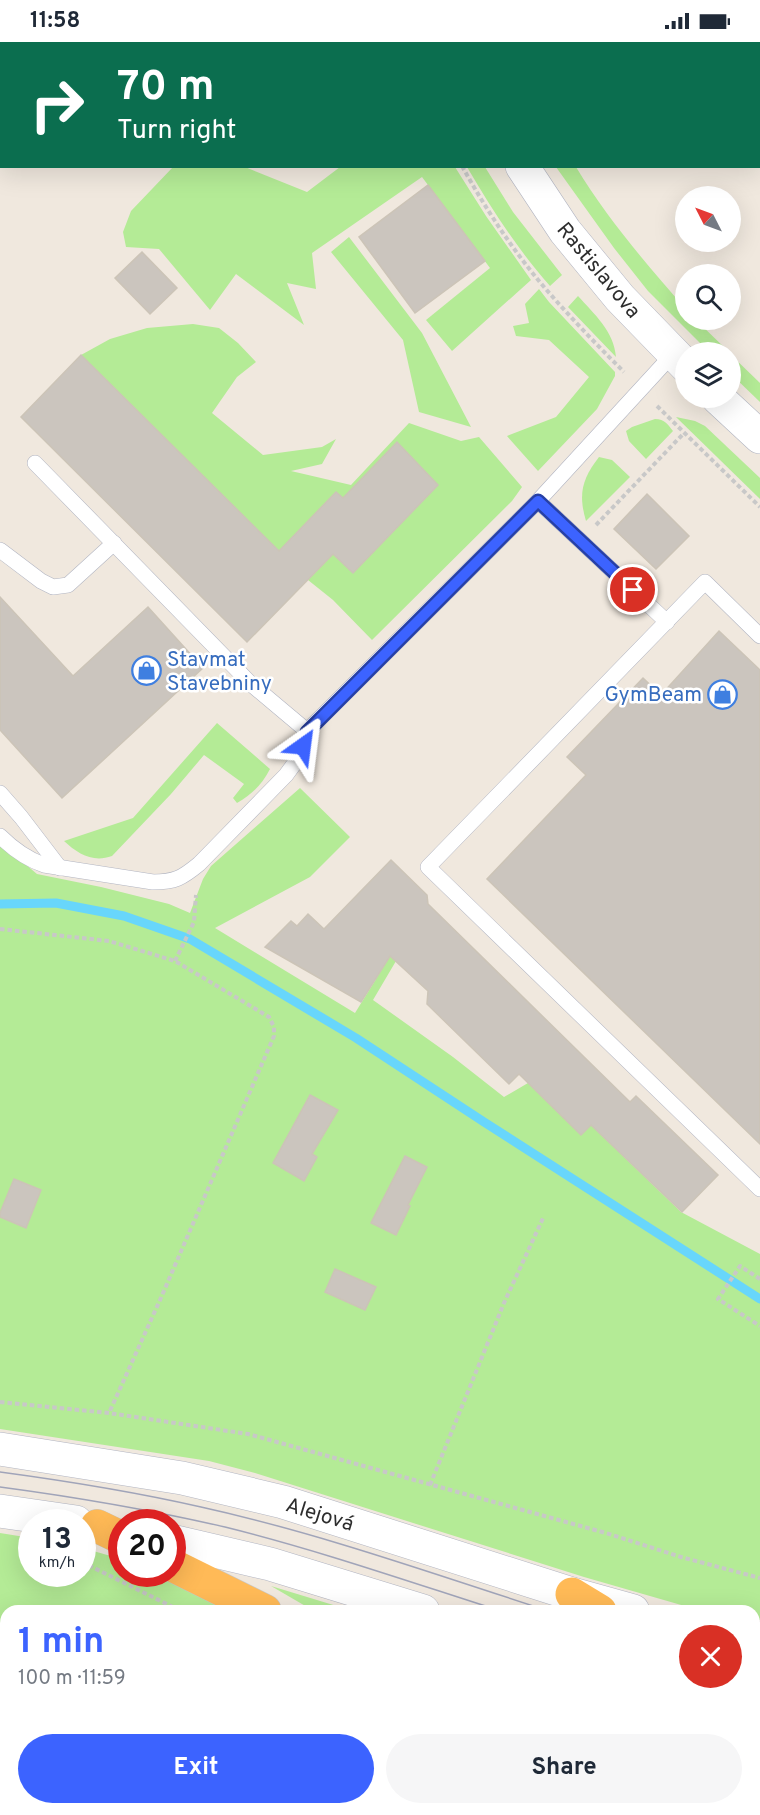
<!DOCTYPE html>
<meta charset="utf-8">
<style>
:root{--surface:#fff;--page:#f6f6f7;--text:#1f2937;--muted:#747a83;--accent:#3c63ff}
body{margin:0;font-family:Overpass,sans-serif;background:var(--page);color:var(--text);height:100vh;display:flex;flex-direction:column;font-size:22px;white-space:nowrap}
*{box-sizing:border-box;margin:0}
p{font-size:20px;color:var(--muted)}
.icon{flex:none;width:33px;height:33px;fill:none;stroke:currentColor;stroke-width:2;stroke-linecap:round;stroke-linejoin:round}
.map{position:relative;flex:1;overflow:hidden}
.details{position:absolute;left:0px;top:1563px;width:760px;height:210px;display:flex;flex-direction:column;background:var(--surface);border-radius:18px 18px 0 0;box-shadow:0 6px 24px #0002}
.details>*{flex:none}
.banner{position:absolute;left:0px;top:0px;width:760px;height:126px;box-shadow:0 6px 24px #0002;background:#0b6e4f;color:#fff;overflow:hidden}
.needle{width:39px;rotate:312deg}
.controls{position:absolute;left:675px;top:144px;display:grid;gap:12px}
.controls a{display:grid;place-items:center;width:66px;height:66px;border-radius:50%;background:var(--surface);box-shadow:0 6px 24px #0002;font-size:30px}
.speed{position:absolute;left:18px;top:1467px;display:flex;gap:12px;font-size:30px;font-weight:700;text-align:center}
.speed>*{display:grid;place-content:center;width:78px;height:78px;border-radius:50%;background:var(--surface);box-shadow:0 6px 24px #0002;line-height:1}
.speed small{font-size:15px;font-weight:400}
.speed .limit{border:9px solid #d22;background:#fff;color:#111}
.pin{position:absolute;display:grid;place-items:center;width:51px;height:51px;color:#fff;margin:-26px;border:3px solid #fff;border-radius:50%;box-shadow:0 2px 6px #0007}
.me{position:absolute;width:66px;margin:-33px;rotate:31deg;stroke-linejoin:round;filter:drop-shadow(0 0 4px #0008)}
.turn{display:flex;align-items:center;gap:21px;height:126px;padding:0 18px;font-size:27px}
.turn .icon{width:78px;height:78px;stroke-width:2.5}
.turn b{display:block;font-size:42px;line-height:51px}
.round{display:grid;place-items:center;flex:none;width:63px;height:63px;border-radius:32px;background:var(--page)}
.summary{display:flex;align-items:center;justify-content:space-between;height:102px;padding:0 18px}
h1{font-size:36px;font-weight:700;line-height:45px;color:var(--accent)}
.cta{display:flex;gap:12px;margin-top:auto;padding:12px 18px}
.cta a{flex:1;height:69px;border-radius:36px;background:var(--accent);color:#fff;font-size:24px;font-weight:700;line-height:69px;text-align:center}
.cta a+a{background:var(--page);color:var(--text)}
.status{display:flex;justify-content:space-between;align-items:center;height:42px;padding:0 30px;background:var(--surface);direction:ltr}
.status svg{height:16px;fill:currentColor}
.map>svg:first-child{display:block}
</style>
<div class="status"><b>11:58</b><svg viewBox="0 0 49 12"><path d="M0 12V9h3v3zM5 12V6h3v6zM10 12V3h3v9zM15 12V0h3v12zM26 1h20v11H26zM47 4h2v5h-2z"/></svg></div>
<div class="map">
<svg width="760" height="1773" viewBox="0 0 760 1773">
<rect width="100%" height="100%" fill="#f0e8de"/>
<g fill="#b4eb96">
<polygon points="173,125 245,125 307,150 340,125 455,125 486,174 531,238 452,309 426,278 490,226 422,135 312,211 316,247 287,241 304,283 236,232 210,268 159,207 126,205 123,190 131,169"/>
<path d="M467 125H485L513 170 562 233 550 244C518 208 491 166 467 125Z"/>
<path d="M556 125H576C607 176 646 222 685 266L686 278H696L729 310H709L648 249 614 206Z"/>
<polygon points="349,195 422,291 471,385 419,370 403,298 331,210"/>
<polygon points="539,247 549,260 615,330 615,334 597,367 538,429 507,394 556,375 589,335 549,298 516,294 513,284 529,281 525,262"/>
<path d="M578 254C594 272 614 289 616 315L568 265Z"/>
<polygon points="193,282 219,286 238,301 256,320 237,335 212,371 263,413 322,405 336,397 322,422 291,429 351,443 409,381 461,399 479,395 522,445 512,459 372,598 333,558 308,538 81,313 110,297 147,286"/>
<polygon points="730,312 760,341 760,360 731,332"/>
<polygon points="676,375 695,379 705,384 760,436 760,457"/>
<path d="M655 377C665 377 668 383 673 389L646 417 629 399 626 389 632 385Z"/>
<path d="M599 415 612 418 630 435 586 479C578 452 582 437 599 415Z"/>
<path d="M217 681 270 727C262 743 252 752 237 761L233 756 244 742 204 713 171 752 112 814C93 821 78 812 64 799L133 776Z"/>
<polygon points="300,746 350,795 310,835 215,886 355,971 376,937 366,927 384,908 396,919 373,958 453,1015 504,1055 528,1041 581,1092 591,1083 681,1170 760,1212 760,1578 755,1578 754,1569 702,1569 584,1535 255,1431 209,1419 0,1387 0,801 37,832 101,845 169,862 190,871 203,837 211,824"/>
<polygon points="0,1491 31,1496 32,1532 82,1532 83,1506 121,1517 122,1532 162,1532 236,1569 6,1569 6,1767 487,1767 493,1773 0,1773"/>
<polygon points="271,1544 353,1569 314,1569"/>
<polygon points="760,1699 760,1773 688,1773 690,1767 754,1767 755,1701"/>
</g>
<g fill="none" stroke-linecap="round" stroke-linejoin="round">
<polyline stroke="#68d6fb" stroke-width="9" points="0,862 56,861 124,874 190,897 356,996 484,1080 760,1257"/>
</g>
<g fill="#cbc5be" stroke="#ccc4b7" stroke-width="1.5">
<polygon points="428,143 485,219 415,271 359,195"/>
<polygon points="142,210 177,246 150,272 115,236"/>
<polygon points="81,313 279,509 336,450 343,456 397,400 438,443 353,531 333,512 247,600 21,375"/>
<polygon points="647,452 689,494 656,527 614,487"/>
<polygon points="0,555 73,634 148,565 203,626 62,756 0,688"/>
<polygon points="719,589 760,628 760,1102 487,837 586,733 567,715 643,636 661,653"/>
<polygon points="391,818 427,853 428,862 630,1060 636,1054 718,1133 682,1170 591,1083 581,1093 519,1032 509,1042 427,962 428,949 390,914 361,960 265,905 291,879 297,884 308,872 324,887"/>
<polygon points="310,1053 338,1068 312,1112 317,1115 304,1139 273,1121"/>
<polygon points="405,1114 427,1125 408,1163 410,1164 396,1193 371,1181"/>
<polygon points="14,1137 41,1148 26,1186 0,1175 0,1171"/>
<polygon points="335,1227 376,1245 365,1268 325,1250"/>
</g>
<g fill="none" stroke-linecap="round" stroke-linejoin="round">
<defs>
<g id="service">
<polyline points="35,421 251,642 307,689"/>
<polyline points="538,459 667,580"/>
<polyline points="0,508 41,539 53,545 68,543 114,501"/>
<polyline points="760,594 705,540 428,825 760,1147"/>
<polyline points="0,751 21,775 60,826"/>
<path d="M0 794C12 806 27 817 44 823L153 840C175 840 182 836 199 822L286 733 297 718 307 689 538 459 673 312"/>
</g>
<g id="tertiary">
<polyline points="460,0 461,2"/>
<polyline points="522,124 565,189 620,256 686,324"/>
<polyline points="718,356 760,395"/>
<polyline points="0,1407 182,1436 283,1460 572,1552 633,1569"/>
<polyline points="0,1469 76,1480"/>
<polyline points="172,1499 270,1522 423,1569"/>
<polyline points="754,1596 760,1597"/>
<polyline points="754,1660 760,1661"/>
</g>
<g id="trunk">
<polyline points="97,1484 122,1496"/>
<polyline points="172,1523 265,1569"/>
<polyline points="572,1552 600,1569"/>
<polyline points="754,1686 760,1683"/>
<polyline points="518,1767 524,1773"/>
<polyline points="575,1767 576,1773"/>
<polyline points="673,1773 675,1767"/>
</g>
</defs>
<use href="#service" stroke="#b2b5c2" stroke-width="16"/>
<use href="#tertiary" stroke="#b2b5c2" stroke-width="34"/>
<use href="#trunk" stroke="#c8c8c8" stroke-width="34"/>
<g stroke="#c8c8c8" stroke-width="4" stroke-dasharray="4.5 3" stroke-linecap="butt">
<polyline points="404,0 405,2"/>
<path d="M462 124C484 164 510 204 539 239 566 271 595 301 624 330"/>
<polyline points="657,364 760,465"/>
<polyline points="596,483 684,391"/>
<polyline points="0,887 109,899 175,919 269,975 274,985 274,994 160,1258 109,1371"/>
<polyline points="175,919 194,880 196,853"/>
<polyline points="760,1237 740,1224 718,1257 760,1284"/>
<polyline points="0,1360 109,1371 248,1392 606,1491 681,1515 760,1536"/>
<polyline points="430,1443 504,1261 544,1174"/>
<polyline points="82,1520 181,1569"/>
<polyline points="473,1767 480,1773"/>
</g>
<use href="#service" stroke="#fff" stroke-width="15"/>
<use href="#tertiary" stroke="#fff" stroke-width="33"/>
<use href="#trunk" stroke="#ffba57" stroke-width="33"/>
<g stroke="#a0a4b9" stroke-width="1.5">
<path d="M0 1430C67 1439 135 1450 201 1465 319 1491 434 1532 549 1569"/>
<path d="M0 1445C75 1455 151 1468 225 1485 318 1508 410 1540 501 1569"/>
<polyline points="754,1620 760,1621"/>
<polyline points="754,1636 760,1637"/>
</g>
</g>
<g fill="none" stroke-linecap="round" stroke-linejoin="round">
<defs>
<polyline id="route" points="303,704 307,690 538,459 633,548"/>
</defs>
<use href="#route" stroke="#2740a6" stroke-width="15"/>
<use href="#route" stroke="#3c63ff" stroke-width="10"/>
</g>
<defs>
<symbol id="shop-ring" viewBox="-11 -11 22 22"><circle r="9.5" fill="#fff" stroke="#3f7fe0" stroke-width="1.5"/><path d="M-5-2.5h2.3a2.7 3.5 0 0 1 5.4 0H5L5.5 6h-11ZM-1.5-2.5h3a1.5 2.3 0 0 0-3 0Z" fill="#3f7fe0"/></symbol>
</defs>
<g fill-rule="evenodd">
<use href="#shop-ring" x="130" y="612" width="33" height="33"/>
<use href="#shop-ring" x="706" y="636" width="33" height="33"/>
</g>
<g text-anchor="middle" stroke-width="5" stroke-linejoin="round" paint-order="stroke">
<g font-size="21" fill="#2d2d2d" stroke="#fff">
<text transform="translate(599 228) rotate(50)" y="7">Rastislavova</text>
<text transform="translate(320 1472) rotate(17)" y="7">Alejová</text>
</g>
<g font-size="21" fill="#366cbe" stroke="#fff" text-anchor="start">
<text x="167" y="624">Stavmat<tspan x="167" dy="24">Stavebniny</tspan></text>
<text x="702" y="659" text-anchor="end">GymBeam</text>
</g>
</g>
</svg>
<div class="controls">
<a><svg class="needle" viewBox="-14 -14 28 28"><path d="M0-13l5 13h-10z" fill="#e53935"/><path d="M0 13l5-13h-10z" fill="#747a83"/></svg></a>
<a><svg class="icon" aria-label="search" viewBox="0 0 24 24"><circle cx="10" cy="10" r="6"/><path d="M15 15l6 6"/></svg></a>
<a><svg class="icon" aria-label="layers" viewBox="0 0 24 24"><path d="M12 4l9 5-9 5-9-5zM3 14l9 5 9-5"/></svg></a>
</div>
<div class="speed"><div>13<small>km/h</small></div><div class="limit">20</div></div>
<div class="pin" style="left:633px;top:548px;background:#d93025"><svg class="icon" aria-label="arrive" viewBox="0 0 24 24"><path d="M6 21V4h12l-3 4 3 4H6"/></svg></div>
<svg class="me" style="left:303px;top:704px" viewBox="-20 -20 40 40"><path d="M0-17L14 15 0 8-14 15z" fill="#3c63ff" stroke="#fff" stroke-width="4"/></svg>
<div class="banner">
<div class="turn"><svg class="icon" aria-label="right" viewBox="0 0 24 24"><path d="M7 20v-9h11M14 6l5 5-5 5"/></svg><div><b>70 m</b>Turn right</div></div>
</div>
<section class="details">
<div class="summary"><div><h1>1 min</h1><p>100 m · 11:59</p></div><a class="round" style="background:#d93025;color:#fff"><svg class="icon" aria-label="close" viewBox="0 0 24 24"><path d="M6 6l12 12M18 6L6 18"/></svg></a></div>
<div class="cta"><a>Exit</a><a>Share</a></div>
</section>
</div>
